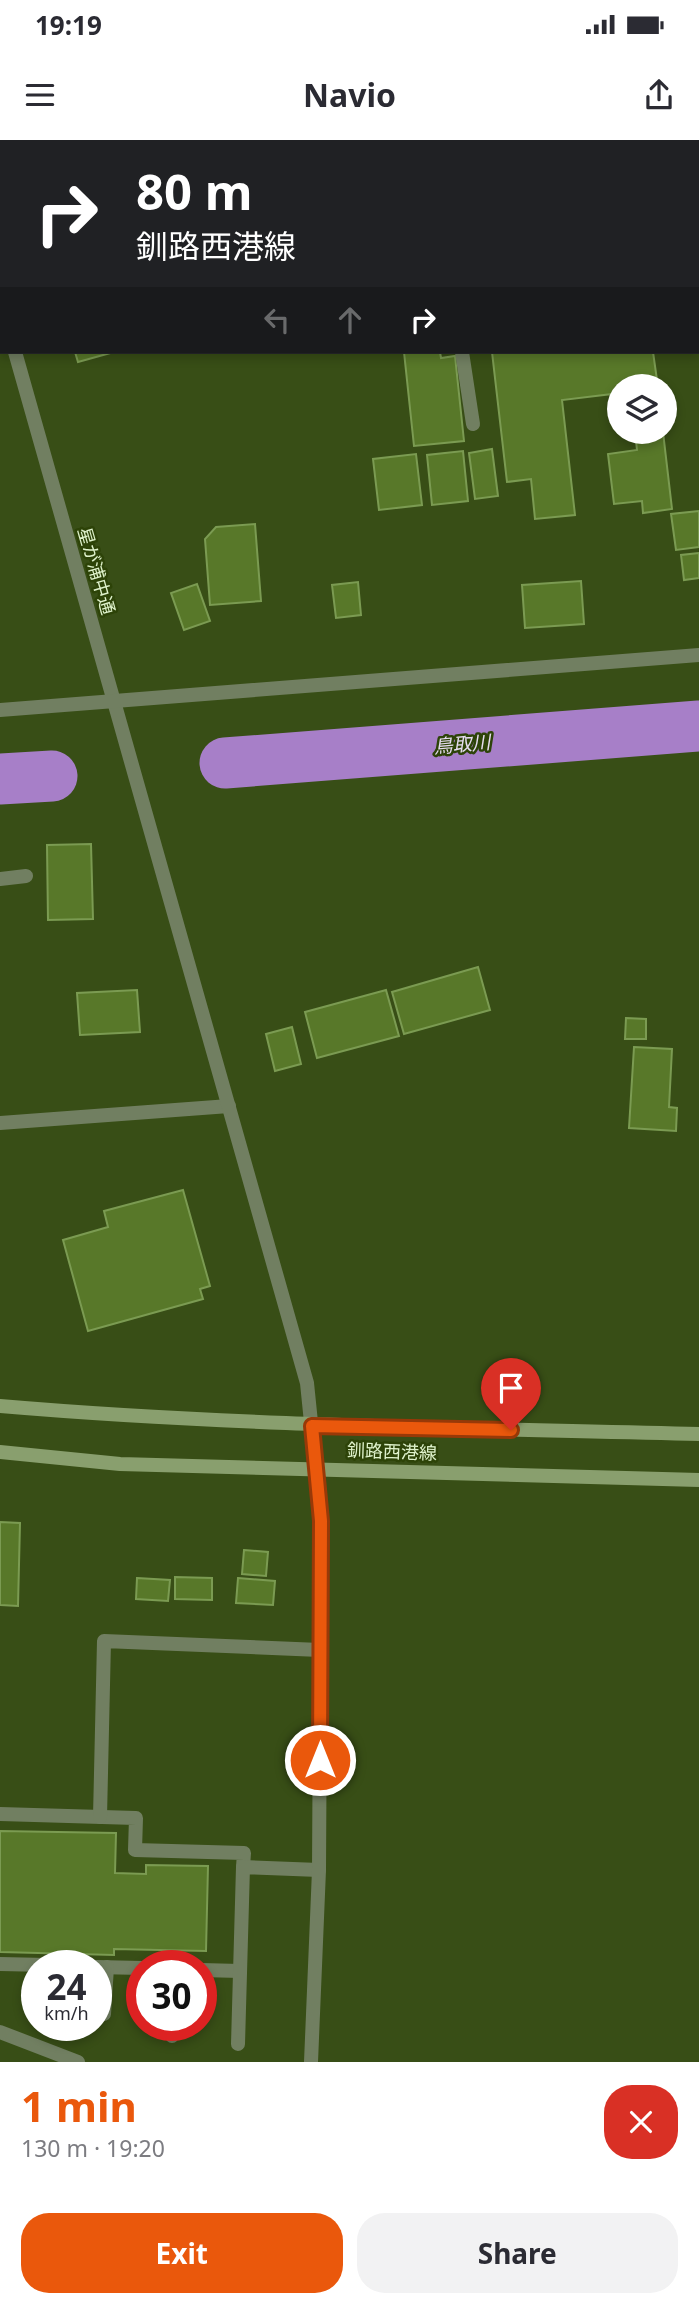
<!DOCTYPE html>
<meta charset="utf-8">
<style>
:root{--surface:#fff;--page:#f2f2f3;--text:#2b2b33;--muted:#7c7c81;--accent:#ea580c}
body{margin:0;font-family:"Noto Sans","Noto Sans JP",sans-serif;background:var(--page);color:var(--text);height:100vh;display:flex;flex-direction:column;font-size:26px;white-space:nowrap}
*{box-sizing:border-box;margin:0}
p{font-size:23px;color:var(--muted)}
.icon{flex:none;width:38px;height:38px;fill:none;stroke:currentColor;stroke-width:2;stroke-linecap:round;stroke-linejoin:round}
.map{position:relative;height:1922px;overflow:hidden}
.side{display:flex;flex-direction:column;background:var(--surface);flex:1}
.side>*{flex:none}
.guide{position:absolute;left:0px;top:0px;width:700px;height:214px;box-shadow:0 4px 10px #0003;background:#202124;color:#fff;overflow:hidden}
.fabs{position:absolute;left:607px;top:234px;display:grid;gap:14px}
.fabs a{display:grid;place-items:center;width:70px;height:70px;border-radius:50%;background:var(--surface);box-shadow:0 4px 10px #0003;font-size:35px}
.speed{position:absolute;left:21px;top:1810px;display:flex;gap:14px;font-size:35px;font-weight:700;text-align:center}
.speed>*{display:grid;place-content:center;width:91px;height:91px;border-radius:50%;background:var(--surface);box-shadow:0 4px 10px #0003;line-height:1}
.speed small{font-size:18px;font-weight:400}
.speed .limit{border:10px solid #d22;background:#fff;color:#111}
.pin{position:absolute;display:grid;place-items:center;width:60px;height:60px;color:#fff;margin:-72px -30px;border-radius:50% 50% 50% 0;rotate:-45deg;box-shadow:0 0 7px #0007}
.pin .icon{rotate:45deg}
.me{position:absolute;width:77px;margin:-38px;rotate:0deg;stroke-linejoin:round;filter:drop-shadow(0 0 5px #0008)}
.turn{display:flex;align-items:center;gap:24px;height:147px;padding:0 21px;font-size:32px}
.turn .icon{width:91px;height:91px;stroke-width:2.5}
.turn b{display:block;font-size:49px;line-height:60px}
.lanes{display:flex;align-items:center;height:66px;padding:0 21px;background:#0003;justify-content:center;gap:35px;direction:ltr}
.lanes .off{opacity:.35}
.round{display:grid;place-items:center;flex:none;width:74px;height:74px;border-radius:28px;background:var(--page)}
.overview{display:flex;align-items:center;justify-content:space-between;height:119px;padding:0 21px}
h1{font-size:42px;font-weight:700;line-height:52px;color:var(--accent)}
.cta{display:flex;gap:14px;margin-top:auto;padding:14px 21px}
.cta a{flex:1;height:80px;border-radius:28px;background:var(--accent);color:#fff;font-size:28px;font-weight:700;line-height:80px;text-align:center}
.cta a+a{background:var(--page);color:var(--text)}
.status{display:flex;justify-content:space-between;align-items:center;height:49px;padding:0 35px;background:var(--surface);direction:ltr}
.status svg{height:19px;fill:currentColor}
header{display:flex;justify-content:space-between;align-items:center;height:91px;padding:0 21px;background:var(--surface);font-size:32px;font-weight:700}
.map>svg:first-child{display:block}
</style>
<div class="status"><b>19:19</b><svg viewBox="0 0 49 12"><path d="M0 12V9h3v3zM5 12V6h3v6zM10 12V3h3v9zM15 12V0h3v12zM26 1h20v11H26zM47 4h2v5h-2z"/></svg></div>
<header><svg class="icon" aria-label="menu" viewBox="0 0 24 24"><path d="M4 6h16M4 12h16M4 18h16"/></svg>Navio<svg class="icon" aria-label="share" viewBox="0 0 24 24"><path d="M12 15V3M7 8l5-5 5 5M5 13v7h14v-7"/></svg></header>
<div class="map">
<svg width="699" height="1922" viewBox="0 0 699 1922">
<rect width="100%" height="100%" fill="#384e16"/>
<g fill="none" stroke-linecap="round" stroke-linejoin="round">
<g stroke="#a77fc8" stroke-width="51">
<polyline points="225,623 699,586"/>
<polyline points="0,639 52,636"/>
</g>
</g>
<g fill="#587829" stroke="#7b9b52" stroke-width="2">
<polygon points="383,0 413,0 413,2 384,2"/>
<polygon points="455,0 535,0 535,2 456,2"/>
<polygon points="75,212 114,212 78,222"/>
<polygon points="404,212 440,212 441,218 455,216 464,301 414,306"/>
<polygon points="492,212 653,212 658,247 620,247 620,253 562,260 575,375 535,379 531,339 507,342"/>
<polygon points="635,292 663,292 672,369 643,373 642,361 614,364 608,314 637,310"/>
<polygon points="492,309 498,356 475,359 469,313"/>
<polygon points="463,311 468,361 432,365 427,315"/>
<polygon points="416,314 422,365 379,370 373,319"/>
<polygon points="699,371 699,407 676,410 671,374"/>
<polygon points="255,384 261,461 210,465 205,399 216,387"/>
<polygon points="699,413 699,438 684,440 681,415"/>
<polygon points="581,441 584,484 525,488 522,445"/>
<polygon points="358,442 361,475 336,478 332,445"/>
<polygon points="197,444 210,481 184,490 171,453"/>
<polygon points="91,704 93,779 48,780 47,705"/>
<polygon points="478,827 490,870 404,894 392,852"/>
<polygon points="137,850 140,892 80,895 77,853"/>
<polygon points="386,850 399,896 317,918 305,872"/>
<polygon points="626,878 646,879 646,899 625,899"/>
<polygon points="292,887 301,924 275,931 266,894"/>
<polygon points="634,907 672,909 669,967 677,968 676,991 629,988"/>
<polygon points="183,1050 210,1146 200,1149 203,1159 88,1191 63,1100 108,1087 104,1071"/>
<polygon points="0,1382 20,1383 18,1466 0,1465"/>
<polygon points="244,1410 268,1412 266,1436 242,1434"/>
<polygon points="175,1437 212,1438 212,1460 175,1459"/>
<polygon points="137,1438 170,1440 168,1461 136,1459"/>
<polygon points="238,1438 275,1441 273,1465 236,1463"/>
<polygon points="0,1691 116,1693 115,1733 146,1734 146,1725 208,1726 206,1811 114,1809 114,1815 0,1812"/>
</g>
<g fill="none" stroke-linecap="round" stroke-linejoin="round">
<g stroke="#717f61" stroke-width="14">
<polyline points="436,0 436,2"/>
<polyline points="554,0 554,2"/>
<polyline points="462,212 473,284"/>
<polyline points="0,739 26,736"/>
<polyline points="0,983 229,966"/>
<polyline points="0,1674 136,1678 135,1710 244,1713 243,1727"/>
<polyline points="100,1677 104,1501 320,1510"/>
<polyline points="0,1824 47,1825"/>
<polyline points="96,1827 142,1828"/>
<polyline points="201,1830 240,1831"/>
<polyline points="104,1874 107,1827"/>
<polyline points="172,1896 172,1885"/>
<polyline points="238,1904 243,1727 319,1730"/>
</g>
<g stroke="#717f61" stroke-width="14">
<polyline points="0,160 2,166"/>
<polyline points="15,212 307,1243 321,1381 319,1730 311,1922"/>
<polyline points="0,570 699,515"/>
<polyline points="0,1892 78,1922"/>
</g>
<g stroke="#899f6e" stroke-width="14">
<path d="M0 1266C233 1286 466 1288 699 1294"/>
<polyline points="0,1312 120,1324 699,1340"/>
</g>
</g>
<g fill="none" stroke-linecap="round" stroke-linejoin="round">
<defs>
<polyline id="route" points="320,1620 321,1381 312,1286 511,1290"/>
</defs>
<use href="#route" stroke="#983908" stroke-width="18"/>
<use href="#route" stroke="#ea580c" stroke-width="12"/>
</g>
<g text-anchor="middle" stroke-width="5" stroke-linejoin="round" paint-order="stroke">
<g font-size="18" fill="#dff2cc" stroke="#2d4308">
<text transform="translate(96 431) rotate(74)" y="6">星が浦中通</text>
<text transform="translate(392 1312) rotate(2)" y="6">釧路西港線</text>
</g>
<g font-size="19" font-style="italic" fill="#e7ddf1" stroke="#2d4308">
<text transform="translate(462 604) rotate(-5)" y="7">鳥取川</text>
</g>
</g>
</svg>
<div class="fabs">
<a><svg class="icon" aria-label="layers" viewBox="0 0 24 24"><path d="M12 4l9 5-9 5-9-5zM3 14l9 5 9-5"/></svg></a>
</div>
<div class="speed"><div>24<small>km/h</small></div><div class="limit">30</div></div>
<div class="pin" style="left:511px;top:1290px;background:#d93025"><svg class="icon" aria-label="arrive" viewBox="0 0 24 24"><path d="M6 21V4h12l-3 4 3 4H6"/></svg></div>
<svg class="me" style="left:320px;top:1620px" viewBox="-20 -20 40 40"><circle r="17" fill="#ea580c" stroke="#fff" stroke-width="3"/><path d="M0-11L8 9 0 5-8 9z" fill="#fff"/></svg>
<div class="guide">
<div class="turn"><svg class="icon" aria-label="right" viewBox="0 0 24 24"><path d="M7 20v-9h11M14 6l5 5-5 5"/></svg><div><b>80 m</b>釧路西港線</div></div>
<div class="lanes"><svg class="icon off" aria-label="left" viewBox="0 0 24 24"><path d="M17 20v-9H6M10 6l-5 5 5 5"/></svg><svg class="icon off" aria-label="ahead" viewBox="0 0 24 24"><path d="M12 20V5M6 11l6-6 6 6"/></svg><svg class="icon" aria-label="right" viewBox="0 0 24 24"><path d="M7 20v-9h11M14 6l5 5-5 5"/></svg></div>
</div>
</div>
<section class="side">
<div class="overview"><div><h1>1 min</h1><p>130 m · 19:20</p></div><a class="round" style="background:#d93025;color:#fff"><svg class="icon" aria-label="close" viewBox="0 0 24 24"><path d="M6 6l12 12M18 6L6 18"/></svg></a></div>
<div class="cta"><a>Exit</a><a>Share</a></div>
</section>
